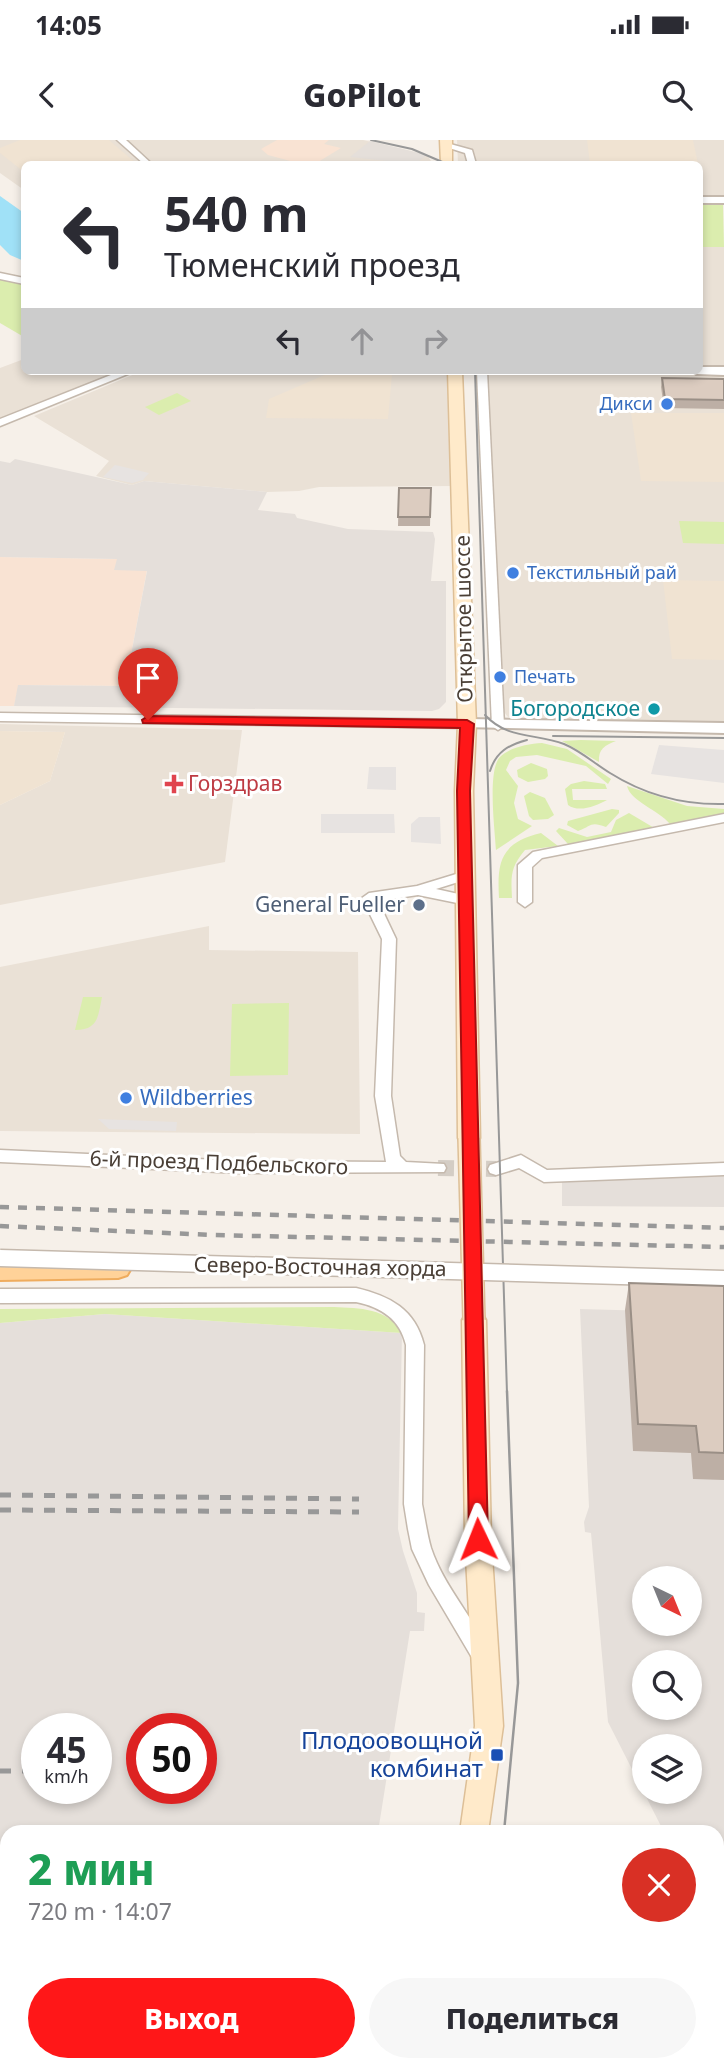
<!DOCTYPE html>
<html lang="ru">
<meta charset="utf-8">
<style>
:root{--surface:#fff;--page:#f7f7f7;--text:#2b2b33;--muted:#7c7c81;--accent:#ff1718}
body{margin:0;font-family:"Noto Sans",sans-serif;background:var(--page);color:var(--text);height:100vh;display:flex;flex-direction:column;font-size:26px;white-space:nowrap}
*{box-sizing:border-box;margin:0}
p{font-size:23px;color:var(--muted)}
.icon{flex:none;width:38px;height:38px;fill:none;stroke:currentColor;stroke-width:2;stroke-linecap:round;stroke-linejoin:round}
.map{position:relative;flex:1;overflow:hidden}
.drawer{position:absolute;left:0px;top:1685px;width:724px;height:247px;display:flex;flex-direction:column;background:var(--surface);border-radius:21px 21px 0 0;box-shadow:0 4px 10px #0003}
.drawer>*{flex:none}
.top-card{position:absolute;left:21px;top:21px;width:682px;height:214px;border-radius:10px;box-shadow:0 4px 10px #0003;background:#fff;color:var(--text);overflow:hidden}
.needle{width:46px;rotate:137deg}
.tools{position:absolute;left:632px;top:1426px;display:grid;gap:14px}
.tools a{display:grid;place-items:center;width:70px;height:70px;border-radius:50%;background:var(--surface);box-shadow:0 4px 10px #0003;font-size:35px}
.speed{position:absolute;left:21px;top:1573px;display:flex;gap:14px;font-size:35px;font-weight:700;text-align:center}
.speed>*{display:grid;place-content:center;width:91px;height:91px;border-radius:50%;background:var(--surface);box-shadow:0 4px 10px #0003;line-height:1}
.speed small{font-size:18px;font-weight:400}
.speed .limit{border:10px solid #d22;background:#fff;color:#111}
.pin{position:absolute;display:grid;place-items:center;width:60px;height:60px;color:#fff;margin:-72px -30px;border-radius:50% 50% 50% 0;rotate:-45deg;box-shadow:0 0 7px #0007}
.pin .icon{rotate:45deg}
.me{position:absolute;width:77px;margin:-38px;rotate:358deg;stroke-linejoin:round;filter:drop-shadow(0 0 5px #0008)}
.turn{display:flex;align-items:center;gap:24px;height:147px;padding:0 28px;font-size:32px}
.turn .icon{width:91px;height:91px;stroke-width:2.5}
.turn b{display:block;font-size:49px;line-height:60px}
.lanes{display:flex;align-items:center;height:66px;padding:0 28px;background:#0003;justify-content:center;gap:35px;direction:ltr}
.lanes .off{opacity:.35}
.round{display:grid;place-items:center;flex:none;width:74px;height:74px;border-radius:37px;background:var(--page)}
.summary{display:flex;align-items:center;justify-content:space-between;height:119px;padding:0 28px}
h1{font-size:42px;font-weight:800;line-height:52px;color:#1e9e55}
.action{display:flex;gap:14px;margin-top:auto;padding:14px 28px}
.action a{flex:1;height:80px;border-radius:42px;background:var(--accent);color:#fff;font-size:28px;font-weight:800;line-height:80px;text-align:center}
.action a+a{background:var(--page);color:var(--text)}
.status{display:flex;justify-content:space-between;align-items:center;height:49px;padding:0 35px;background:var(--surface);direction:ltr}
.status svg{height:19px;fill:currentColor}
header{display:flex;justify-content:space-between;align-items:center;height:91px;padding:0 28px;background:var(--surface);font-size:32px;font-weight:800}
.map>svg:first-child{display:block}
</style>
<div class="status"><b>14:05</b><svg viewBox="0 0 49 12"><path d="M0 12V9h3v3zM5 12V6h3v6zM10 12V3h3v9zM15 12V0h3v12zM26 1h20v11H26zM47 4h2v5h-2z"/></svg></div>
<header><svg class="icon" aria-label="back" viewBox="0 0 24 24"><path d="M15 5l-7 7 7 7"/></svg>GoPilot<svg class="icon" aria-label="search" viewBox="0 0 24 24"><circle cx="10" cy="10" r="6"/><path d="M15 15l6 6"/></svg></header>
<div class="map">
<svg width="724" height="1931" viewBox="0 0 724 1931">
<rect width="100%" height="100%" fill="#f6f0e9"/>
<g fill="#eae1d6">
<polygon points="0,0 363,0 427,15 433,24 24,24 24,50 0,33"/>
<polygon points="457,0 724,0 724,58 700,58 700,24 458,24"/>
<rect x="700" y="107" width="24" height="122"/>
<polygon points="24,219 24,231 124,231 0,280 0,228"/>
<polygon points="142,231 450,231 454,346 319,347 299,351 267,352 144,341 132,345 96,336 109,321 34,276"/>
<polygon points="487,232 724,235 724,582 562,580 508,577 504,572"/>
<polygon points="0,584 242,590 225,722 0,765 0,665 50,641 65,592 0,591"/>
<polygon points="209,786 209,810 358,812 360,994 0,991 0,827"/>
<polygon points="0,1856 7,1856 7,1925 292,1925 291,1931 0,1931"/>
</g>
<g fill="#f9e3d3">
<polygon points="277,0 329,0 324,4 341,8 318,22 294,22 268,15 261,9"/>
<polygon points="0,417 118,419 115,429 147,430 125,546 19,545 14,566 0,566"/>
</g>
<g fill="#e5dfda" fill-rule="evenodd">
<polygon points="370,1 407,10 427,15 415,24 350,17"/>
<polygon points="15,319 132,345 144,341 267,352 258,370 295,374 297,378 348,389 433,392 435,399 431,441 446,441 446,562 439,569 432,571 14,566 18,545 125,546 147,431 114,430 117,419 0,417 0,321 10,323"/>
<polygon points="724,1036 724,1067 562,1066 562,1040"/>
<path d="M580 1169 724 1173V1931H495L496 1925H718V1692H664L608 1582 591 1393 585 1392 584 1382 589 1367ZM644 1438H690V1484H644ZM644 1522H690V1568H644ZM644 1606H690V1652H644Z"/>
<path d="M105 1174 402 1193 398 1389 403 1411 417 1453V1472L425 1473 424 1491H410L378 1692H7V1856H0V1183ZM37 1589H96V1648H37ZM142 1589H201V1648H142Z"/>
</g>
<g fill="#f0e3d2">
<polygon points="20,0 109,0 137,24 24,24 24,32 0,13 0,8"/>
<polygon points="587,0 693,0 698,24 590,24"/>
<polygon points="327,234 392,234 388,279 266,278 269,259"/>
<polygon points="631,273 724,273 724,342 641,341"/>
<polygon points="663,440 724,441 724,520 672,519"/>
<polygon points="0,591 65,592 50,641 0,665"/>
</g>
<g fill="#dbedae">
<polygon points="700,64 723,64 724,107 700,107"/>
<polygon points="0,138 24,144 24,197 0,183"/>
<polygon points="177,253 191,261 159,275 145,267"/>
<polygon points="679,381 724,382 724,404 683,403"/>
<path d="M581 600 616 601C605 605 598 609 599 622L562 601Z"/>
<path d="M542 603 567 609 611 639 608 644 586 626 537 615 516 617 510 621 506 630 518 646 514 663 518 679 532 686 496 710C495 691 487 630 500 617 510 607 528 604 542 603Z"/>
<polygon points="531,623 547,629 548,636 545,639 528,642 518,637 517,630"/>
<path d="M584 641 605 644 607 649H572L573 660H607C596 666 579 673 568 665L565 649 571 644Z"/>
<path d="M627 646 687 666 724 669V673L670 684C659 670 631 662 627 646Z"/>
<polygon points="530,652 545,658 554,675 548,679 533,680 529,676 524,656"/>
<path d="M612 669 619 670V673L606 687C590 681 592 686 578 691L567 685 568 681Z"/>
<polygon points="629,673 656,689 568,704 556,691 559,688 587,697 611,692 616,680"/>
<path d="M541 693 558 706 525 710C510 728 511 736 512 758H499C497 722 500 703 541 693Z"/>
<path d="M83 857H102C98 877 98 890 75 890Z"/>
<polygon points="289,863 288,935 230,936 232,864"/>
<path d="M334 1167C359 1168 388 1168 402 1193L105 1174 0 1183V1169Z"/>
</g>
<g fill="#e7e3e1">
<polygon points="115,325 124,327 149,333 143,340 132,343 103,337"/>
<polygon points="659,605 724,610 724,643 651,634"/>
<polygon points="369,627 396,627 396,650 367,649"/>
<polygon points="321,674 394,674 395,693 321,693"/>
<polygon points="419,677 440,677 441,704 411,702 411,684"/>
<polygon points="98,979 177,982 176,991 109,989"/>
</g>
<polygon fill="#a0e1f7" points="0,56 24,73 24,121 10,115 0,105"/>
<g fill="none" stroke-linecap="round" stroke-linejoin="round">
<polyline stroke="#d4cdc5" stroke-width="16" stroke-dasharray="16 8" stroke-linecap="butt" points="438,1028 496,1029"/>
<defs>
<g id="minor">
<polygon points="117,0 126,0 152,24 144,24"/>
<polygon points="443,2 472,10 476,24 468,24 465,13 443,6"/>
<polygon points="0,133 24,138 24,144 0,139"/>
<polygon points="121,231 135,231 0,286 0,279"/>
<polygon points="477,231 487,231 504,586 498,590 492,586"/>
<polygon points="0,573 467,580 473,584 467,588 0,581"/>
<polygon points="724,674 724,682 542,718 532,727 532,762 525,767 518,762 518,725 533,712"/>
<polygon points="466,731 473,735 471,738 436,749 472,757 474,760 472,763 467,765 418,755 378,761 396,799 391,956 400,1016 406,1022 444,1024 446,1028 444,1032 241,1033 0,1022 0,1010 241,1021 386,1022 375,956 382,799 362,758 369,753 417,746"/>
<polygon points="521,1015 547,1030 724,1023 724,1035 544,1042 519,1028 496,1035 490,1033 488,1029 490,1025"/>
<path d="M356 1148C390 1156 415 1169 424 1205L422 1364C425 1379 427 1394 431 1408 444 1447 474 1478 491 1515L488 1521 481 1524 474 1521 429 1445 412 1409 408 1389 404 1364 406 1205C400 1179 381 1167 356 1162L0 1163V1149Z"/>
<rect x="0" y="1897" width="7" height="22"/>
<polygon points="223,1925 298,1925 301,1931 226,1931"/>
</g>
<g id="tertiary">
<rect x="700" y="57" width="24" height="6"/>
<polygon points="700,227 724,227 724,235 696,234 694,231 700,231"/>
<polygon points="467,579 724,583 724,593 461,587 459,584 461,581"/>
</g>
<g id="secondary">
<polygon points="440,0 452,0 452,24 441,24"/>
<polygon points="448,231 462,231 476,584 473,651 480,998 477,1004 469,1006 461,1004 458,998 455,651 458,584"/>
<polygon points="474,1171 482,1173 486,1180 491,1399 503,1586 488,1692 460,1692 475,1586 465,1399 462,1180 466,1173"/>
<polygon points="426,1925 456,1925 455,1931 425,1931"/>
</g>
<polygon id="primary" points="118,1118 127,1121 131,1128 127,1135 118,1138 0,1140 0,1120"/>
</defs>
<use href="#minor" stroke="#c5b9ad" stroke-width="3"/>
<use href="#tertiary" stroke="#c5b9ad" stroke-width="4"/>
<use href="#secondary" stroke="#ddbf97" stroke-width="3"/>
<use href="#primary" stroke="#efac5e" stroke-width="4"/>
<use href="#minor" fill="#fff" fill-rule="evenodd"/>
<use href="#tertiary" fill="#fff" fill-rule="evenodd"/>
<use href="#secondary" fill="#ffeaca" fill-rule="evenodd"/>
<use href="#primary" fill="#ffd299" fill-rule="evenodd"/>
<g stroke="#989898" stroke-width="2">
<polyline points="371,0 412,9 447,24"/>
<polyline points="475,231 507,1253"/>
<path d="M485 575C508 600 536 593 564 604 581 611 595 624 610 633 645 655 683 665 724 664"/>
<polyline points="553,596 724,598"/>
<path d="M490 631C496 612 508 605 527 600"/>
</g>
<g stroke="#989898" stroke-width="2.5">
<polyline points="504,1692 518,1543 507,1251"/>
<polyline points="466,1931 467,1925"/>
</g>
<g stroke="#989898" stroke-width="4.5" stroke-dasharray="9 9" stroke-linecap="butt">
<polyline points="0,1067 724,1088"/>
<polyline points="0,1086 214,1095 724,1107"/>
</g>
<g stroke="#989898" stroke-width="5" stroke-dasharray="11 11" stroke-linecap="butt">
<polyline points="0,1355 359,1359"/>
<polyline points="0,1370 359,1372"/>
<polyline points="0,1631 37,1631"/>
<polyline points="96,1632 101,1632"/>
</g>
<defs>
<polyline id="minor-bridge" points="0,1118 724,1139"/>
<polyline id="secondary-bridge" points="469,998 474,1180"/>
</defs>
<use href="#minor-bridge" stroke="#c5b9ad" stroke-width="19" stroke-linecap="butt"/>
<use href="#secondary-bridge" stroke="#ddbf97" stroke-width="24" stroke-linecap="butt"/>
<use href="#minor-bridge" stroke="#fff" stroke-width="16"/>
<use href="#secondary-bridge" stroke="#ffeaca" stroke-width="21"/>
</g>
<g fill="#bdafa5">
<polygon points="662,238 724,239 724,269 664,268 661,247"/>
<polygon points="399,348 431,348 430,386 398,386"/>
<polygon points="629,1143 724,1146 724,1340 693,1339 691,1313 633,1311 625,1170"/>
</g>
<g fill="#dcccc0" stroke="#9a8f86" stroke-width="2">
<polygon points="662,238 724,239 724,260 665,259"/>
<polygon points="399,348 431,348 430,377 398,377"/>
<polygon points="629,1143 724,1146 724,1313 699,1312 696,1286 638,1284"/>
</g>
<polygon fill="#ff1718" stroke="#a60f10" stroke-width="2" points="148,576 467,580 474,584 470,651 488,1399 485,1405 478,1407 472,1405 469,1399 457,651 460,588 143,583 142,580"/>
<g fill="#3f7fe0" stroke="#fff" stroke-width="2.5">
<circle cx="667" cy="264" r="7"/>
<circle cx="513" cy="433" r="7"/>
<circle cx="500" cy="537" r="7"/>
<circle cx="126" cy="958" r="7"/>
</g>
<circle fill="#0f9aa8" stroke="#fff" stroke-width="2.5" cx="654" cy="569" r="7"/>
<path fill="#e0444e" stroke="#fff" stroke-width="2.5" d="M170.5 633.5h7v7h7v7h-7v7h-7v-7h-7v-7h7z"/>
<circle fill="#5c6f8a" stroke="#fff" stroke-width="2.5" cx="419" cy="765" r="7"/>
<rect fill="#1a4fb4" stroke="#fff" stroke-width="2.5" x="490" y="1608" width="14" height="14" rx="3.5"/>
<g text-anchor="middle" stroke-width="6" stroke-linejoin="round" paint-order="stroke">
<g font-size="18" fill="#366cbe" stroke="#fff" text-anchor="start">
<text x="653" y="270" text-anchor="end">Дикси</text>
<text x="527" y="439">Текстильный рай</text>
<text x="514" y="543">Печать</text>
</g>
<g font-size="21" fill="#4a3f36" stroke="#fff">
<text transform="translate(464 479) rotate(-91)" y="7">Открытое шоссе</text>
<text transform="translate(219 1023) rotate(2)" y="7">6-й проезд Подбельского</text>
<text transform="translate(320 1127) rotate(1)" y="7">Северо-Восточная хорда</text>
</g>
<g font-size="21" fill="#0d838f" stroke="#fff" text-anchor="end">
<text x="640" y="576">Богородское</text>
</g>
<g font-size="21" fill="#be3a42" stroke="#fff" text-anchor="start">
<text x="188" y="651">Горздрав</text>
</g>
<g font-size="21" fill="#4e5e75" stroke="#fff" text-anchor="end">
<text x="405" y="772">General Fueller</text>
</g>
<g font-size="21" fill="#366cbe" stroke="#fff" text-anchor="start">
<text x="140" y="965">Wildberries</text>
</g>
<g font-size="24" fill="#164399" stroke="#fff" text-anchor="end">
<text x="483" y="1609">Плодоовощной<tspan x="483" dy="28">комбинат</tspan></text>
</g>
</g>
</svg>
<div class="tools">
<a><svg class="needle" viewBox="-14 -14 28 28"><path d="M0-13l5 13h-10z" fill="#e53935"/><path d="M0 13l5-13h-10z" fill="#7c7c81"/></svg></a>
<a><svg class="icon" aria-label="search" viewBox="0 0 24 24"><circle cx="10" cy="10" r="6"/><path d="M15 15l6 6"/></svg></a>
<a><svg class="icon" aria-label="layers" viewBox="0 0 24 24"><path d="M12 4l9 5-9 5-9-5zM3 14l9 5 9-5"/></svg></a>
</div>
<div class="speed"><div>45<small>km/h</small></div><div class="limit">50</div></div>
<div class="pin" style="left:148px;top:580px;background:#d93025"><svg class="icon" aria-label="arrive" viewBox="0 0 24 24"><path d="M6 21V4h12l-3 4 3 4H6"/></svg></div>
<svg class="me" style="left:478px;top:1399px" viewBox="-20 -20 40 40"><path d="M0-17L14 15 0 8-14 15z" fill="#ff1718" stroke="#fff" stroke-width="4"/></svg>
<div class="top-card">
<div class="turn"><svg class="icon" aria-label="left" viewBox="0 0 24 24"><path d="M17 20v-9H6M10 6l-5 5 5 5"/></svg><div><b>540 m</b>Тюменский проезд</div></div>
<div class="lanes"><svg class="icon" aria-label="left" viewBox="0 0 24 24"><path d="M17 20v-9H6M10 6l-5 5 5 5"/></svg><svg class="icon off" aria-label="ahead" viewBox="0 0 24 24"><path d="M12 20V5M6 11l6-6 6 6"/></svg><svg class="icon off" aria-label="right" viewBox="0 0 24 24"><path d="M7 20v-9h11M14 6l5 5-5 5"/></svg></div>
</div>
<section class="drawer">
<div class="summary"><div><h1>2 мин</h1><p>720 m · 14:07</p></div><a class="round" style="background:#d93025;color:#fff"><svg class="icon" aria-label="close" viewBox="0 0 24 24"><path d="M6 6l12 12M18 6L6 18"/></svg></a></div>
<div class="action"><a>Выход</a><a>Поделиться</a></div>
</section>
</div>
